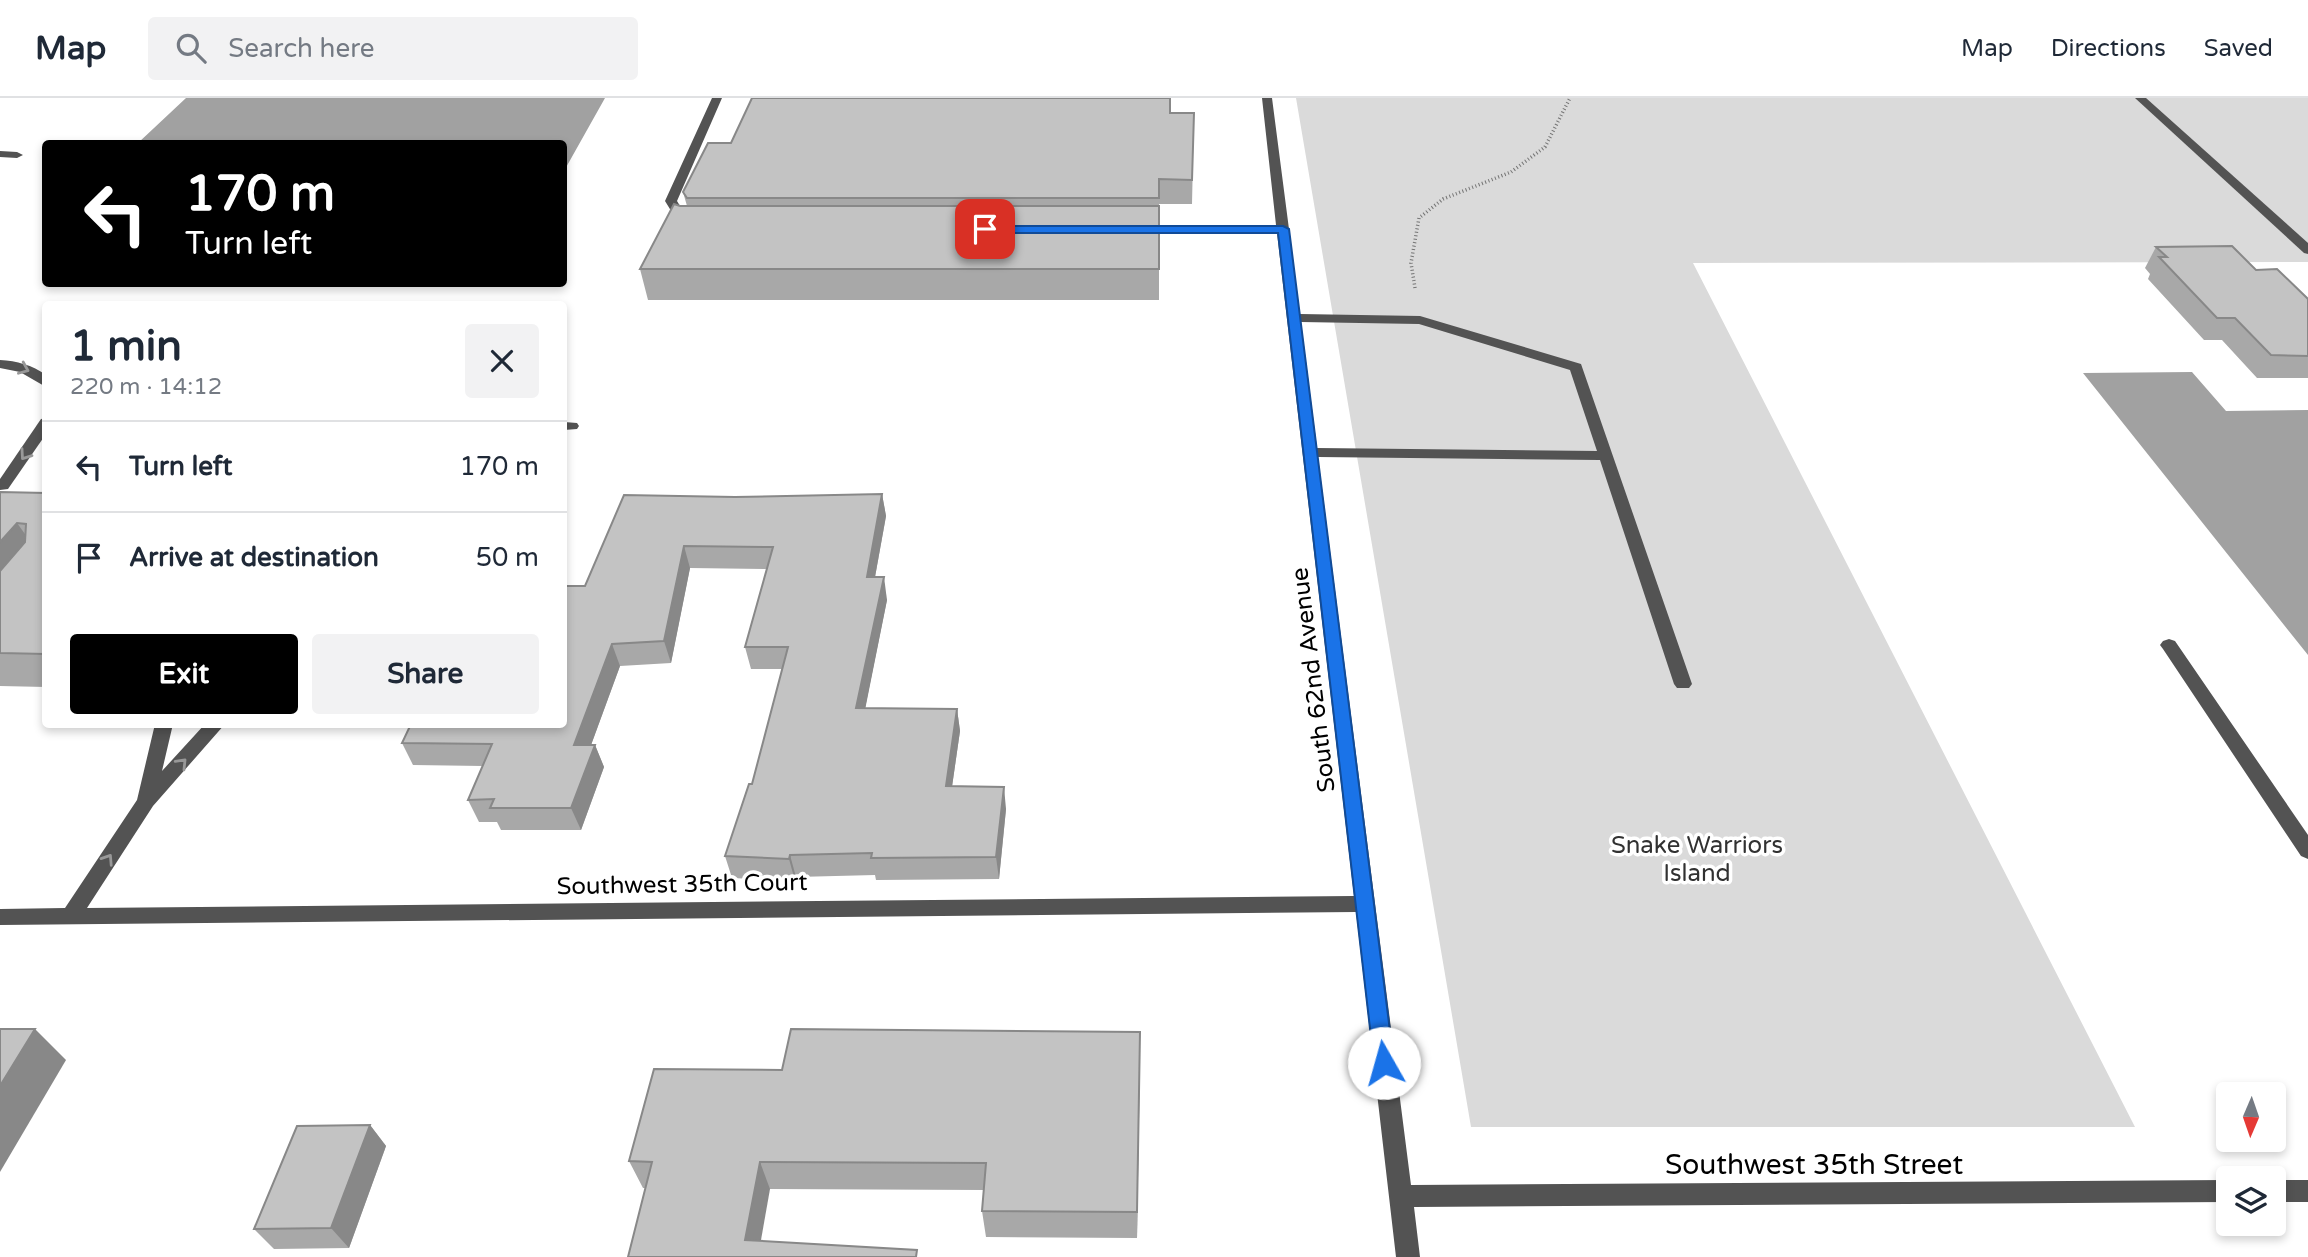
<!DOCTYPE html>
<meta charset="utf-8">
<style>
:root{--surface:#fff;--page:#f2f2f3;--text:#1f2937;--muted:#747a83;--line:#e0e1e3;--accent:#000}
body{margin:0;font-family:"Varela Round",sans-serif;background:var(--page);color:var(--text);height:100vh;display:flex;flex-direction:column;font-size:26px;white-space:nowrap}
*{box-sizing:border-box;margin:0}
p{font-size:23px;color:var(--muted)}
.icon{flex:none;width:38px;height:38px;fill:none;stroke:currentColor;stroke-width:2;stroke-linecap:round;stroke-linejoin:round}
.map{position:relative;flex:1;overflow:hidden}
.details{position:absolute;left:42px;top:203px;width:525px;height:427px;display:flex;flex-direction:column;background:var(--surface);border-radius:7px;box-shadow:0 4px 10px #0003}
.details>*{flex:none}
.guide{position:absolute;left:42px;top:42px;width:525px;height:147px;border-radius:7px;box-shadow:0 4px 10px #0003;background:#000;color:#fff;overflow:hidden}
.needle{width:46px;rotate:182deg}
.buttons{position:absolute;left:2216px;top:984px;display:grid;gap:14px}
.buttons a{display:grid;place-items:center;width:70px;height:70px;border-radius:7px;background:var(--surface);box-shadow:0 4px 10px #0003;font-size:35px}
.pin{position:absolute;display:grid;place-items:center;width:60px;height:60px;color:#fff;margin:-30px;border-radius:14px;box-shadow:0 4px 10px #0006}
.me{position:absolute;width:77px;margin:-38px;rotate:353deg;stroke-linejoin:round;filter:drop-shadow(0 0 5px #0008)}
.turn{display:flex;align-items:center;gap:24px;height:147px;padding:0 28px;font-size:32px}
.turn .icon{width:91px;height:91px;stroke-width:2.5}
.turn b{display:block;font-size:49px;line-height:60px}
.round{display:grid;place-items:center;flex:none;width:74px;height:74px;border-radius:7px;background:var(--page)}
.overview{display:flex;align-items:center;justify-content:space-between;height:119px;padding:0 28px}
h1{font-size:42px;font-weight:700;line-height:52px}
.primary-button{display:flex;gap:14px;margin-top:auto;padding:14px 28px}
.primary-button a{flex:1;height:80px;border-radius:7px;background:var(--accent);color:#fff;font-size:28px;font-weight:700;line-height:80px;text-align:center}
.primary-button a+a{background:var(--page);color:var(--text)}
ul{padding:0;list-style:none}
li{display:flex;align-items:center;gap:21px;height:91px;padding:0 28px;border-top:2px solid var(--line)}
li div{flex:1}
li b{display:block;font-size:26px}
li em{font-style:normal}
header{display:flex;align-items:center;gap:42px;box-sizing:border-box;height:98px;padding:0 35px;background:var(--surface);border-bottom:2px solid var(--line)}
header strong{font-size:33px}
nav{display:flex;gap:38px;margin-inline-start:auto;font-size:24px}
.search{width:490px;height:63px;background:var(--page);display:flex;align-items:center;gap:18px;box-sizing:border-box;padding:0 24px;border-radius:7px;color:var(--muted);font-size:26px}
.map>svg:first-child{display:block}
</style>
<header>
<strong>Map</strong>
<div class="search"><svg class="icon" aria-label="search" viewBox="0 0 24 24"><circle cx="10" cy="10" r="6"/><path d="M15 15l6 6"/></svg>Search here</div>
<nav><a>Map</a><a>Directions</a><a>Saved</a></nav>
</header>
<div class="map">
<svg width="2308" height="1159" viewBox="0 0 2308 1159">
<rect width="100%" height="100%" fill="#fff"/>
<polygon fill="#dadada" points="1296,0 2308,0 2308,164 1693,165 2135,1029 1471,1029"/>
<g fill="#a1a1a1">
<polygon points="186,0 605,0 564,73 564,46 138,45"/>
<polygon points="2192,274 2226,313 2308,312 2308,557 2083,275"/>
</g>
<g fill="none" stroke-linecap="round" stroke-linejoin="round">
<polyline stroke="#757575" stroke-width="3.5" stroke-dasharray="1 2.5" stroke-linecap="butt" points="1415,190 1411,165 1419,120 1443,101 1511,74 1545,49 1570,0"/>
<g fill="#535353" fill-rule="evenodd">
<polygon points="712,0 722,0 677,103 691,126 685,130 681,129 665,103"/>
<path d="M1262 0H1272L1300 216 1420 218 1581 266 1692 586 1689 590H1677L1674 586 1600 362 1318 359 1411 1087 2228 1082V1104L1414 1109 1420 1159H1396L1356 814 0 827V811L65 810 137 702 155 626H173L162 673 205 626H225L153 708 87 810 1354 798 1277 135H1137L1131 131 1137 127H1276ZM1301 224 1419 226 1570 272 1597 353 1317 350Z"/>
<polygon points="2135,0 2146,0 2308,145 2308,156 2304,155"/>
<polygon points="0,53 17,54 23,57 17,60 0,59"/>
<path d="M0 262C17 263 32 267 46 277V289L20 274 0 270Z"/>
<polygon points="46,320 46,336 8,391 0,392 0,381 41,321"/>
<polygon points="564,324 577,325 579,328 577,331 564,332"/>
<polygon points="2169,541 2175,543 2308,737 2308,761 2301,758 2163,551 2160,547 2163,543"/>
<rect x="2273" y="1082" width="35" height="22"/>
</g>
</g>
<g fill="#a8a8a8">
<polygon points="1170,15 1194,15 1192,106 1159,106 1159,202 648,202 640,171 687,108 683,94 731,45"/>
<polygon points="2156,149 2256,172 2308,201 2308,280 2257,280 2222,242 2204,242 2148,181 2150,176 2145,170"/>
<polygon points="0,394 46,395 46,589 0,588"/>
<polygon points="882,396 886,418 875,479 887,502 865,610 957,611 960,633 952,688 1006,711 999,781 876,782 875,777 796,779 795,783 732,780 725,758 752,686 782,571 751,571 745,549 767,471 690,470 671,565 620,568 591,647 595,647 604,669 581,732 501,732 497,724 479,724 468,702 483,668 413,667 402,645 585,488 735,399"/>
<polygon points="1140,934 1137,1140 986,1139 982,1113 984,1092 770,1091 628,1159 645,1090 643,1090 629,1063 782,972"/>
<polygon points="370,1027 386,1048 349,1150 274,1151 254,1131"/>
</g>
<g fill="#888">
<polygon points="882,396 886,418 871,501 867,479"/>
<polygon points="17,425 40,457 0,505 0,444"/>
<polygon points="684,448 690,470 671,565 664,543"/>
<polygon points="884,479 887,502 861,632 856,610"/>
<polygon points="612,546 620,568 583,669 574,647"/>
<polygon points="957,611 960,633 949,710 946,688"/>
<polygon points="595,647 604,669 581,732 571,710"/>
<polygon points="1004,689 1006,711 999,781 996,759"/>
<polygon points="790,757 796,779 795,783 789,761"/>
<polygon points="35,931 66,962 0,1074 0,988"/>
<polygon points="1140,934 1140,962 1137,1140 1137,1114"/>
<polygon points="370,1027 386,1048 349,1150 331,1130"/>
<polygon points="760,1064 770,1091 758,1159 745,1142"/>
</g>
<g fill="#c3c3c3" stroke="#888" stroke-width="2">
<polygon points="752,0 1170,0 1170,15 1194,15 1192,82 1159,81 1159,100 687,100 683,94 708,45 731,45"/>
<polygon points="674,106 680,108 1159,108 1159,171 640,171"/>
<polygon points="2232,148 2256,172 2277,171 2308,201 2308,258 2271,257 2235,220 2217,220 2159,159 2167,159 2156,149"/>
<polygon points="0,394 46,395 46,556 0,555 0,473 25,444 26,426 17,425 0,444"/>
<polygon points="882,396 867,479 884,479 856,610 957,611 946,688 1004,689 996,759 871,760 872,755 790,757 789,761 725,758 749,686 752,686 788,549 745,549 773,449 684,448 664,543 612,546 574,647 595,647 571,710 490,710 494,701 468,702 492,646 402,645 411,626 564,626 564,488 585,488 624,397 735,399"/>
<polygon points="0,931 35,931 0,988"/>
<polygon points="791,931 1140,934 1137,1114 982,1113 986,1065 760,1064 745,1142 917,1152 916,1159 628,1159 652,1064 629,1063 654,971 782,972"/>
<polygon points="370,1027 331,1130 254,1131 297,1028"/>
</g>
<defs><path id="oneway-chevron" d="M-2-3.5L2.5 0L-2 3.5" fill="none" stroke-width="1.6" stroke-linecap="round" stroke-linejoin="round" transform="scale(1.75)"/></defs>
<g stroke="#989898">
<use href="#oneway-chevron" transform="translate(24 271) rotate(23)"/>
<use href="#oneway-chevron" transform="translate(25 357) rotate(125)"/>
<use href="#oneway-chevron" transform="translate(182 665) rotate(-46)"/>
<use href="#oneway-chevron" transform="translate(108 761) rotate(-57)"/>
</g>
<polygon fill="#1a73e8" stroke="#114b97" stroke-width="2" points="1283,128 1289,131 1394,965 1392,972 1384,974 1377,972 1374,965 1278,135 985,135 980,131 985,128"/>
<g text-anchor="middle" stroke-width="7" stroke-linejoin="round" paint-order="stroke">
<g font-size="24" fill="#000" stroke="#fff">
<text transform="translate(1313 582) rotate(-97)" y="8">South 62nd Avenue</text>
<text transform="translate(682 786) rotate(-1)" y="8">Southwest 35th Court</text>
</g>
<g font-size="24" fill="#313131" stroke="#fff">
<text x="1697" y="755">Snake Warriors<tspan x="1697" dy="28">Island</tspan></text>
</g>
<g font-size="28" fill="#000" stroke="#fff">
<text x="1814" y="1076">Southwest 35th Street</text>
</g>
</g>
</svg>
<div class="buttons">
<a><svg class="needle" viewBox="-14 -14 28 28"><path d="M0-13l5 13h-10z" fill="#e53935"/><path d="M0 13l5-13h-10z" fill="#747a83"/></svg></a>
<a><svg class="icon" aria-label="layers" viewBox="0 0 24 24"><path d="M12 4l9 5-9 5-9-5zM3 14l9 5 9-5"/></svg></a>
</div>
<div class="pin" style="left:985px;top:131px;background:#d93025"><svg class="icon" aria-label="arrive" viewBox="0 0 24 24"><path d="M6 21V4h12l-3 4 3 4H6"/></svg></div>
<svg class="me" style="left:1384px;top:965px" viewBox="-20 -20 40 40"><circle r="19" fill="#fff"/><path d="M0-13L10 11 0 6-10 11z" fill="#1a73e8"/></svg>
<div class="guide">
<div class="turn"><svg class="icon" aria-label="left" viewBox="0 0 24 24"><path d="M17 20v-9H6M10 6l-5 5 5 5"/></svg><div><b>170 m</b>Turn left</div></div>
</div>
<section class="details">
<div class="overview"><div><h1>1 min</h1><p>220 m · 14:12</p></div><a class="round"><svg class="icon" aria-label="close" viewBox="0 0 24 24"><path d="M6 6l12 12M18 6L6 18"/></svg></a></div>
<ul>
<li><svg class="icon" aria-label="left" viewBox="0 0 24 24"><path d="M17 20v-9H6M10 6l-5 5 5 5"/></svg><div><b>Turn left</b></div><em>170 m</em></li>
<li><svg class="icon" aria-label="arrive" viewBox="0 0 24 24"><path d="M6 21V4h12l-3 4 3 4H6"/></svg><div><b>Arrive at destination</b></div><em>50 m</em></li>
</ul>
<div class="primary-button"><a>Exit</a><a>Share</a></div>
</section>
</div>
